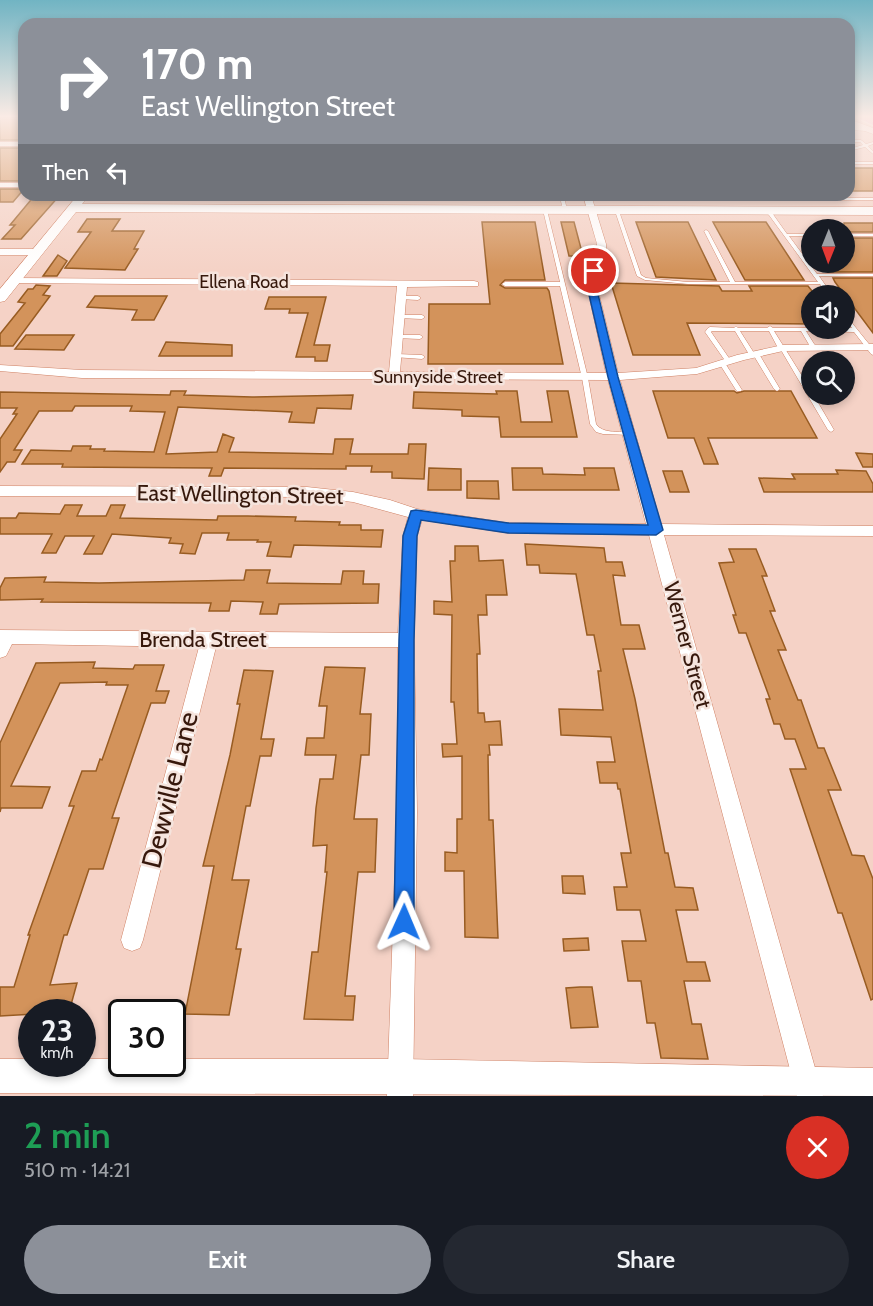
<!DOCTYPE html>
<meta charset="utf-8">
<style>
:root{--surface:#171b24;--page:#242831;--text:#f1f3f6;--muted:#9ea1a6;--accent:#8c9099}
body{margin:0;font-family:Cabin,sans-serif;background:var(--page);color:var(--text);height:100vh;display:flex;flex-direction:column;font-size:22px;white-space:nowrap}
*{box-sizing:border-box;margin:0}
p{font-size:20px;color:var(--muted)}
.icon{flex:none;width:33px;height:33px;fill:none;stroke:currentColor;stroke-width:2;stroke-linecap:round;stroke-linejoin:round}
.map{position:relative;height:1096px;overflow:hidden}
.panel{display:flex;flex-direction:column;background:var(--surface);flex:1}
.panel>*{flex:none}
.guide{position:absolute;left:18px;top:18px;width:837px;height:183px;border-radius:18px;box-shadow:0 3px 9px #0003;background:#8c9099;color:#fff;overflow:hidden}
.needle{width:39px;rotate:181deg}
.fabs{position:absolute;left:801px;top:219px;display:grid;gap:12px}
.fabs a{display:grid;place-items:center;width:54px;height:54px;border-radius:50%;background:var(--surface);box-shadow:0 3px 9px #0003;font-size:30px}
.speed{position:absolute;left:18px;top:999px;display:flex;gap:12px;font-size:30px;font-weight:700;text-align:center}
.speed>*{display:grid;place-content:center;width:78px;height:78px;border-radius:50%;background:var(--surface);box-shadow:0 3px 9px #0003;line-height:1}
.speed small{font-size:15px;font-weight:400}
.speed .limit{border:3px solid #111;border-radius:9px;background:#fff;color:#111}
.pin{position:absolute;display:grid;place-items:center;width:51px;height:51px;color:#fff;margin:-26px;border:3px solid #fff;border-radius:50%;box-shadow:0 2px 6px #0007}
.me{position:absolute;width:66px;margin:-33px;rotate:1deg;stroke-linejoin:round;filter:drop-shadow(0 0 4px #0008)}
.turn{display:flex;align-items:center;gap:21px;height:126px;padding:0 24px;font-size:27px}
.turn .icon{width:78px;height:78px;stroke-width:2.5}
.turn b{display:block;font-size:42px;line-height:51px}
.then{display:flex;align-items:center;height:57px;padding:0 24px;background:#0003;gap:12px;font-size:22px}
.round{display:grid;place-items:center;flex:none;width:63px;height:63px;border-radius:32px;background:var(--page)}
.overview{display:flex;align-items:center;justify-content:space-between;height:102px;padding:0 24px}
h1{font-size:36px;font-weight:600;line-height:45px;color:#1e9e55}
.button{display:flex;gap:12px;margin-top:auto;padding:12px 24px}
.button a{flex:1;height:69px;border-radius:36px;background:var(--accent);color:#fff;font-size:24px;font-weight:600;line-height:69px;text-align:center}
.button a+a{background:var(--page);color:var(--text)}
.map>svg:first-child{display:block}
</style>
<div class="map">
<svg width="873" height="1096" viewBox="0 0 873 1096">
<rect width="100%" height="100%" fill="#f5d2c6"/>
<g fill="#d3935b" stroke="#985c22" stroke-width="1.5">
<rect x="0" y="117" width="24" height="23"/>
<rect x="0" y="148" width="24" height="33"/>
<rect x="849" y="168" width="24" height="23"/>
<polygon points="0,189 24,189 13,202 0,202"/>
<polygon points="35,195 60,195 21,239 2,239 15,225 10,225"/>
<polygon points="87,219 120,219 112,231 144,231 134,249 138,249 125,270 65,268 91,232 78,232"/>
<polygon points="482,222 535,222 545,280 505,280 500,285 505,288 547,288 549,291 563,364 428,364 429,304 490,304"/>
<polygon points="561,222 574,222 583,256 569,256"/>
<polygon points="636,222 688,222 716,280 656,277"/>
<polygon points="713,222 766,222 804,280 745,280"/>
<rect x="844" y="223" width="29" height="9"/>
<polygon points="844,238 873,238 873,272 828,272 822,262 844,262"/>
<polygon points="58,255 67,261 57,276 43,276"/>
<polygon points="833,278 873,278 873,333 835,282"/>
<polygon points="611,283 719,286 722,291 752,291 749,286 808,286 812,291 812,324 687,323 700,355 633,355"/>
<polygon points="36,285 50,286 43,295 50,296 13,346 0,346 0,334 25,303 18,302 28,289 33,289"/>
<polygon points="95,296 167,296 154,320 132,320 137,310 87,307"/>
<polygon points="269,297 326,297 314,345 330,345 327,361 315,361 315,357 296,357 308,313 289,313 290,309 265,309"/>
<polygon points="26,335 74,335 64,350 15,349"/>
<polygon points="166,342 232,345 232,356 159,356"/>
<polygon points="171,391 186,391 184,395 252,397 353,395 351,409 317,408 314,423 289,422 292,412 178,407 166,454 217,452 223,434 234,438 229,452 333,454 335,439 353,439 350,454 408,454 409,444 426,444 424,479 392,478 392,472 371,472 372,466 346,466 346,469 224,468 221,476 209,476 212,468 62,467 63,464 22,464 31,450 71,451 73,446 91,446 90,449 105,449 104,451 154,452 165,412 130,411 132,406 75,406 72,411 39,411 14,450 22,450 15,462 7,462 0,472 0,439 17,414 13,414 17,408 0,408 0,392 170,395"/>
<polygon points="496,391 517,391 521,422 552,422 547,391 568,391 577,437 501,437 499,417 462,416 462,410 413,408 414,392 497,394"/>
<polygon points="653,391 734,391 737,393 744,391 791,391 817,438 708,438 718,464 704,464 694,438 668,438"/>
<polygon points="856,453 873,454 873,467 863,467"/>
<polygon points="429,468 461,469 461,490 428,490"/>
<polygon points="512,468 542,468 543,474 585,475 584,468 614,468 619,490 513,490"/>
<polygon points="836,470 866,471 873,484 873,492 764,492 759,478 795,479 792,474 838,474"/>
<polygon points="663,471 682,471 689,492 670,492"/>
<polygon points="467,481 498,481 499,499 467,498"/>
<polygon points="65,505 82,505 77,516 106,516 111,505 125,505 120,518 217,520 218,516 248,516 296,517 295,521 340,522 339,525 361,525 361,530 383,530 381,547 294,545 291,557 267,556 271,542 257,542 258,540 227,540 229,533 202,533 195,554 180,553 183,544 169,543 171,538 112,534 102,554 84,554 94,536 65,536 56,553 42,553 52,534 0,534 0,518 16,518 19,513 60,514"/>
<polygon points="525,544 604,548 606,562 622,562 625,576 613,575 621,625 639,625 645,649 623,649 635,699 665,853 668,853 675,887 693,888 698,910 676,910 687,962 705,962 710,981 684,981 692,1024 701,1024 708,1059 661,1058 655,1023 647,1023 641,981 628,981 622,941 646,941 640,910 617,910 614,887 627,887 621,853 631,853 620,789 618,789 617,783 600,783 597,762 615,762 611,737 561,735 559,709 603,710 598,671 601,671 594,635 587,635 576,574 540,573 539,565 527,565"/>
<polygon points="455,546 478,546 479,561 503,560 507,595 486,595 487,615 478,615 480,654 477,654 478,713 484,713 485,722 500,721 502,745 489,745 490,755 488,755 489,820 493,820 498,938 465,937 464,871 445,871 445,852 457,853 457,819 462,819 462,756 443,757 442,744 457,744 454,702 451,702 452,615 434,614 434,601 452,602 450,561 455,561"/>
<polygon points="729,549 756,549 767,576 762,576 775,611 770,611 786,650 778,650 798,700 801,700 818,748 824,748 841,790 828,790 852,855 864,856 873,879 873,999 871,1000 842,913 838,913 790,769 806,769 795,739 785,739 780,724 774,724 766,699 770,699 746,633 739,633 733,615 736,615 719,563 734,562"/>
<polygon points="246,570 270,570 267,583 341,584 343,571 364,571 363,584 379,584 378,603 279,604 277,614 260,614 263,602 231,601 229,611 209,611 211,603 41,602 43,599 0,600 0,588 5,578 46,577 44,582 99,583 244,580"/>
<polygon points="95,662 93,668 133,669 135,665 164,665 156,691 169,691 165,703 151,703 112,818 119,818 103,869 89,869 67,935 64,935 50,985 77,983 69,1012 0,1016 0,987 14,987 30,935 28,935 74,806 69,806 82,771 96,771 100,759 102,760 128,685 106,685 107,682 60,683 11,786 50,787 42,808 1,808 0,812 0,743 36,663"/>
<polygon points="325,667 365,668 360,714 371,714 369,755 361,755 354,819 377,819 375,872 358,872 345,996 355,996 353,1020 304,1019 312,952 318,952 327,872 325,872 327,845 313,846 316,808 320,779 333,779 336,755 305,755 307,738 324,738 327,706 319,706"/>
<polygon points="244,670 273,671 261,739 274,739 271,756 260,756 250,806 246,806 232,880 249,880 236,949 241,949 229,1015 185,1014 214,866 203,866 230,755 240,704 237,704"/>
<polygon points="562,876 583,876 585,894 563,893"/>
<polygon points="588,938 589,950 564,951 563,939"/>
<polygon points="580,987 592,987 598,1027 571,1028 566,988"/>
</g>
<g fill="none" stroke-linecap="round" stroke-linejoin="round">
<defs>
<g id="lane">
<polygon points="849,140 861,140 866,144 873,142 873,144 868,146 873,151 873,154 865,147 849,151 849,149 863,145 860,142 849,142"/>
<rect x="849" y="162" width="24" height="2"/>
<polygon points="568,195 573,195 565,201 567,210 563,211 561,201"/>
<polygon points="641,195 648,195 660,198 873,198 873,200 660,200"/>
<path d="M545 209 547 210 588 378 596 424C603 434 617 431 629 432L632 434 631 435 603 434 596 432 590 424 582 378 560 286H505L502 284 505 282H560L543 210Z"/>
<polygon points="617,210 619,211 641,275 646,278 688,282 730,282 704,231 706,230 708,231 735,282 818,282 766,211 768,210 770,210 787,234 812,234 812,236 789,236 817,274 873,274 873,276 819,276 833,296 828,296 820,284 688,284 645,280 637,276 615,211"/>
<rect x="844" y="234" width="29" height="2"/>
<polygon points="401,296 418,296 421,298 418,300 399,299 399,297"/>
<polygon points="844,313 873,349 873,355 871,354 854,332 806,331 816,347 813,349 811,348 801,331 774,331 812,392 812,394 813,394 834,430 831,432 828,430 781,350 778,348 769,331 740,331 754,353 756,352 759,354 780,389 777,391 774,389 754,356 750,356 735,331 712,331 711,332 731,361 728,363 726,362 705,332 708,328 710,327 734,328 736,326 738,328 767,328 770,326 773,328 852,328 844,318"/>
<polygon points="399,315 422,315 425,317 422,319 397,318 396,317"/>
<polygon points="397,335 420,335 423,337 420,339 395,338 395,336"/>
<polygon points="396,354 422,355 425,357 422,359 394,357 394,355"/>
<polygon points="722,361 725,363 742,390 741,391 737,391 736,390 719,363"/>
</g>
<g id="street">
<polygon points="849,126 872,129 868,131 849,130"/>
<rect x="0" y="142" width="24" height="4"/>
<rect x="0" y="183" width="24" height="4"/>
<polygon points="583,195 591,195 606,244 606,254 597,286 618,373 696,368 737,355 783,345 873,344 873,350 783,351 744,360 697,374 620,380 661,524 873,526 873,536 664,535 823,1096 797,1096 649,535 508,533 422,520 417,536 414,640 417,812 413,1096 387,1096 397,812 398,647 216,647 143,940 140,948 132,951 124,948 121,940 199,647 12,644 6,656 0,658 0,630 398,633 403,536 408,517 353,502 307,497 0,496 0,486 307,487 353,492 390,500 417,509 508,523 646,524 608,380 82,378 0,371 0,365 82,370 389,372 397,286 10,283 9,281 14,278 474,281 478,282 478,286 407,287 400,372 606,373 587,286 597,244"/>
<polygon points="0,249 36,249 41,252 36,255 0,255"/>
</g>
<g id="secondary">
<polygon points="849,119 873,128 873,134 849,125"/>
<polygon points="77,196 85,196 87,198 82,204 873,207 873,215 76,212 5,301 0,302 0,289"/>
<polygon points="0,1059 32,1059 32,1064 82,1064 82,1059 122,1059 122,1064 172,1064 172,1059 400,1059 873,1068 873,1096 0,1093"/>
</g>
<polygon id="highway" points="856,117 873,117 873,125"/>
</defs>
<use href="#lane" stroke="#cf8164" stroke-width="1"/>
<use href="#street" stroke="#cf8164" stroke-width="1"/>
<use href="#secondary" stroke="#cf8164" stroke-width="1"/>
<use href="#highway" stroke="#fff" stroke-width="2"/>
<use href="#lane" fill="#fff" fill-rule="evenodd"/>
<use href="#street" fill="#fff" fill-rule="evenodd"/>
<use href="#secondary" fill="#fff" fill-rule="evenodd"/>
<use href="#highway" fill="#f59ad6" fill-rule="evenodd"/>
</g>
<linearGradient id="sky" x2="0" y2="1"><stop stop-color="#71b4c3"/><stop offset="0.43" stop-color="#faebe5"/><stop offset="1" stop-color="#faebe5" stop-opacity="0"/></linearGradient>
<rect width="873" height="271" fill="url(#sky)"/>
<polygon fill="#1a73e8" stroke="#114b97" stroke-width="1.5" points="590,269 598,271 596,286 618,377 663,530 656,535 508,533 421,520 417,536 414,640 414,922 411,929 404,932 397,929 394,922 399,640 403,536 411,511 416,510 508,523 648,525 608,377 587,286"/>
<g text-anchor="middle" stroke-width="5" stroke-linejoin="round" paint-order="stroke">
<g font-size="18" fill="#36180c" stroke="#f5e4dd">
<text x="244" y="288">Ellena Road</text>
<text x="438" y="383">Sunnyside Street</text>
</g>
<g font-size="22" fill="#36180c" stroke="#f5e4dd">
<text transform="translate(240 494) rotate(1)" y="8">East Wellington Street</text>
<text x="203" y="647">Brenda Street</text>
<text transform="translate(688 645) rotate(75)" y="8">Werner Street</text>
</g>
<g font-size="27" fill="#36180c" stroke="#f5e4dd">
<text transform="translate(170 790) rotate(-76)" y="9">Dewville Lane</text>
</g>
</g>
</svg>
<div class="fabs">
<a><svg class="needle" viewBox="-14 -14 28 28"><path d="M0-13l5 13h-10z" fill="#e53935"/><path d="M0 13l5-13h-10z" fill="#9ea1a6"/></svg></a>
<a><svg class="icon" aria-label="sound" viewBox="0 0 24 24"><path d="M4 9h4l5-4v14l-5-4H4zM17 9q2 3 0 6"/></svg></a>
<a><svg class="icon" aria-label="search" viewBox="0 0 24 24"><circle cx="10" cy="10" r="6"/><path d="M15 15l6 6"/></svg></a>
</div>
<div class="speed"><div>23<small>km/h</small></div><div class="limit">30</div></div>
<div class="pin" style="left:594px;top:271px;background:#d93025"><svg class="icon" aria-label="arrive" viewBox="0 0 24 24"><path d="M6 21V4h12l-3 4 3 4H6"/></svg></div>
<svg class="me" style="left:404px;top:922px" viewBox="-20 -20 40 40"><path d="M0-17L14 15 0 8-14 15z" fill="#1a73e8" stroke="#fff" stroke-width="4"/></svg>
<div class="guide">
<div class="turn"><svg class="icon" aria-label="right" viewBox="0 0 24 24"><path d="M7 20v-9h11M14 6l5 5-5 5"/></svg><div><b>170 m</b>East Wellington Street</div></div>
<div class="then">Then<svg class="icon" aria-label="left" viewBox="0 0 24 24"><path d="M17 20v-9H6M10 6l-5 5 5 5"/></svg></div>
</div>
</div>
<section class="panel">
<div class="overview"><div><h1>2 min</h1><p>510 m · 14:21</p></div><a class="round" style="background:#d93025;color:#fff"><svg class="icon" aria-label="close" viewBox="0 0 24 24"><path d="M6 6l12 12M18 6L6 18"/></svg></a></div>
<div class="button"><a>Exit</a><a>Share</a></div>
</section>
